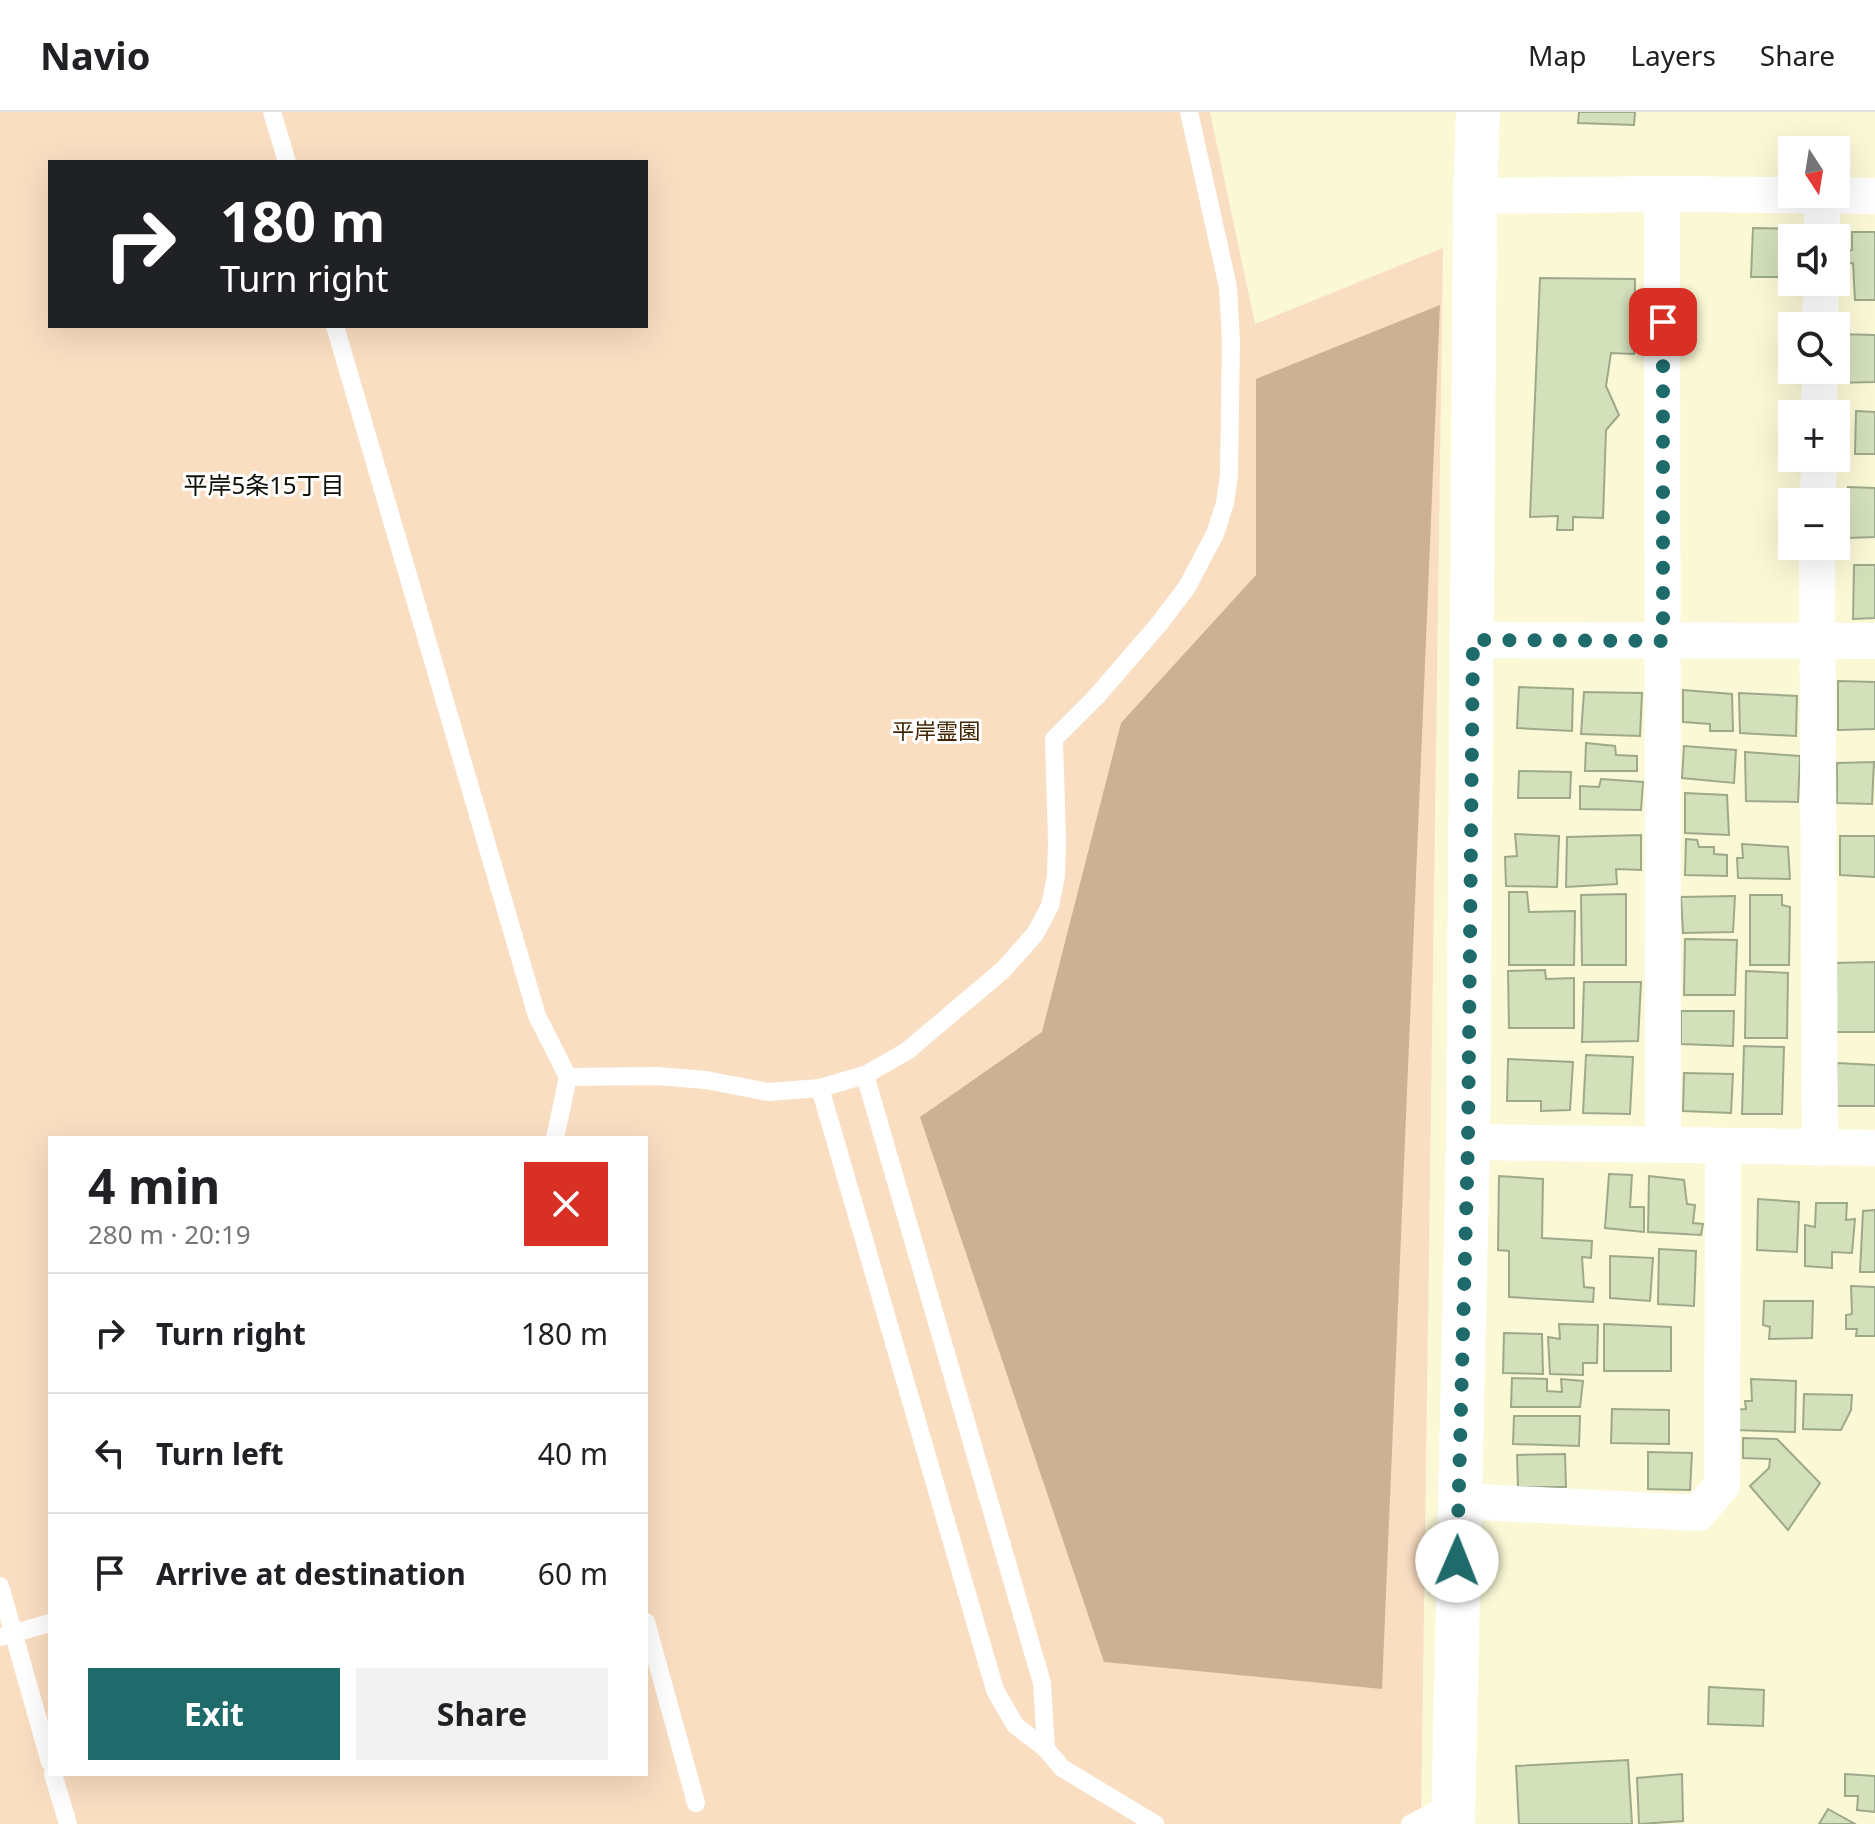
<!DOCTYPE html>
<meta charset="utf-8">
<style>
:root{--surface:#fff;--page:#f2f2f2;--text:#202124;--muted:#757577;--line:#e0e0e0;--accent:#1f6b6c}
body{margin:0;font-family:"Noto Sans","Noto Sans JP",sans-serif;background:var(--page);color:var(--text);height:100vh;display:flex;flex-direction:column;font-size:30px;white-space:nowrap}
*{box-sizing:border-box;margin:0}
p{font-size:26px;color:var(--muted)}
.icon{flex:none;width:44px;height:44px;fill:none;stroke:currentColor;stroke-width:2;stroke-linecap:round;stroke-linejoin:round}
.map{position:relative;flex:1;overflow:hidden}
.side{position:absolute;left:48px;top:1024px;width:600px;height:640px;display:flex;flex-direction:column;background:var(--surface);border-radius:0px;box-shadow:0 8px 32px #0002}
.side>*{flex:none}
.hud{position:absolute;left:48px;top:48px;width:600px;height:168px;border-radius:0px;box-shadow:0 8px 32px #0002;background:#202124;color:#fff;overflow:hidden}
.needle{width:52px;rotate:168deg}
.buttons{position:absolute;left:1778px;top:24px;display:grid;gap:16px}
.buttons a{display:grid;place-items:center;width:72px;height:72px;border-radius:0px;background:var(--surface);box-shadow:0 8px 32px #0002;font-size:40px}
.pin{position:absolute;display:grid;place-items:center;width:68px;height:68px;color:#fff;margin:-34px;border-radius:16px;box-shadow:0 4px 12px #0006}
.me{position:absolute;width:88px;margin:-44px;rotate:1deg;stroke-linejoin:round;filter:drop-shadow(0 0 6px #0008)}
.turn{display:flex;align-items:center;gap:28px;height:168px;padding:0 40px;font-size:36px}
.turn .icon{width:104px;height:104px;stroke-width:2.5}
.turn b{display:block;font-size:56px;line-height:68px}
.round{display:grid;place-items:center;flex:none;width:84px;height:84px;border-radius:0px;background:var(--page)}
.headline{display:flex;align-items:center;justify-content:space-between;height:136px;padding:0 40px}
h1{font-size:48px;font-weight:700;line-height:60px}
.action{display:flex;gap:16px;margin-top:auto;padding:16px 40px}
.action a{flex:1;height:92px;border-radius:0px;background:var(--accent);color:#fff;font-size:32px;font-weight:700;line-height:92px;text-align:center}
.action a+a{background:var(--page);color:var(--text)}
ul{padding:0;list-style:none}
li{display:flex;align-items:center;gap:24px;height:120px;padding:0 40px;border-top:2px solid var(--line)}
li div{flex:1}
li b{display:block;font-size:30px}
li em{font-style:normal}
header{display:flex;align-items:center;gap:48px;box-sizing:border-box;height:112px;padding:0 40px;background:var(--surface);border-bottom:2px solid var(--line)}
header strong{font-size:38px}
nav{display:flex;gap:44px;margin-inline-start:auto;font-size:28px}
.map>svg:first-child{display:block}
</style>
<header>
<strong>Navio</strong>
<nav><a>Map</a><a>Layers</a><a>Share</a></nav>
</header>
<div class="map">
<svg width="1875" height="1712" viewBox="0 0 1875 1712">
<rect width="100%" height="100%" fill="#faf8d5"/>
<path fill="#fadec2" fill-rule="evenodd" d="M0 0H1210L1255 212 1443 136 1421 1712H0ZM50 50H646V214H50ZM50 1026H646V1662H50Z"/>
<polygon fill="#cdb193" points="1440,193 1382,1577 1104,1550 920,1005 1042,920 1121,611 1256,463 1256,267"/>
<g fill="#d3e0ba" stroke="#9ea98a" stroke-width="2">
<polygon points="1579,0 1635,0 1634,13 1578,11"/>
<polygon points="1753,116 1798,117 1798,126 1792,126 1792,165 1751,165"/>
<polygon points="1852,120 1875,120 1875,188 1855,188 1853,151 1846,152 1846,139 1852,138"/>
<polygon points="1540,166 1635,167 1634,242 1611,241 1606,274 1619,303 1606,318 1603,406 1573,405 1573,418 1557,418 1558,404 1530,405"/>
<polygon points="1836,222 1875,223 1875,270 1835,271"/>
<polygon points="1856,299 1875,300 1875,342 1855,342"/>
<polygon points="1848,375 1875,376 1875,425 1847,426"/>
<polygon points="1854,453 1875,453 1875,506 1853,507"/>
<polygon points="1838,569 1875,570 1875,617 1838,618"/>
<polygon points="1519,575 1573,577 1572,619 1517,616"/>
<polygon points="1683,578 1732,582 1733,619 1710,619 1710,612 1683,610"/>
<polygon points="1584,580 1642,581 1640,624 1581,622"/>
<polygon points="1739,581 1797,584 1796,624 1740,621"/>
<polygon points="1586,631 1615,634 1616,643 1637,644 1637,659 1585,659"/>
<polygon points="1684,634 1736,638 1734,671 1682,666"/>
<polygon points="1745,640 1800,644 1798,690 1746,689"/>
<polygon points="1874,650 1872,692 1837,691 1837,651"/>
<polygon points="1519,659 1571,660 1570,686 1518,686"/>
<polygon points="1601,667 1643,670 1641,698 1580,697 1580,674 1599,675"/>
<polygon points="1685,681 1727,683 1729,723 1685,721"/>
<polygon points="1515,722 1559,724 1557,775 1506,774 1505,745 1517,744"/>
<polygon points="1641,723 1641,758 1616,757 1617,772 1566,775 1567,725"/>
<polygon points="1840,724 1875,724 1875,765 1840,763"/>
<polygon points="1686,727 1697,728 1699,735 1714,735 1714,742 1727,743 1727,764 1685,763"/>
<polygon points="1742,732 1788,735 1790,767 1738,766 1737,746 1743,746"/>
<polygon points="1509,780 1527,780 1529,800 1575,799 1574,853 1509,853"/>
<polygon points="1626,782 1626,853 1582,853 1581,783"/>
<polygon points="1750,783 1782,783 1782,793 1790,795 1789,853 1750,853"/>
<polygon points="1735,784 1733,820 1683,821 1681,785"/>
<polygon points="1685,827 1737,828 1735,883 1684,883"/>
<polygon points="1875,850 1875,920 1831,920 1833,851"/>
<polygon points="1545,858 1546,867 1574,866 1574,916 1509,916 1508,859"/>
<polygon points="1746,859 1788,861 1787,926 1745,926"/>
<polygon points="1584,870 1641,870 1638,929 1582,930"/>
<polygon points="1681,899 1734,899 1733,934 1681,932"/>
<polygon points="1744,934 1784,935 1782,1002 1742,1002"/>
<polygon points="1586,943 1633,945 1630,1002 1583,1001"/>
<polygon points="1508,947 1573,950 1570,998 1541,999 1541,989 1507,989"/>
<polygon points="1837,951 1875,953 1875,994 1835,994"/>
<polygon points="1684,961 1733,962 1731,1001 1683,999"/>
<polygon points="1609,1062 1632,1063 1630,1095 1644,1095 1644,1120 1605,1116"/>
<polygon points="1499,1064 1543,1067 1542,1126 1592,1129 1591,1146 1582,1145 1584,1175 1594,1176 1593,1190 1509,1185 1509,1139 1498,1138"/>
<polygon points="1649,1064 1684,1068 1687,1092 1695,1093 1693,1111 1703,1112 1701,1123 1648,1120"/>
<polygon points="1758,1087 1799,1090 1797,1140 1757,1138"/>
<polygon points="1816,1091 1847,1091 1846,1108 1855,1107 1852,1141 1832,1140 1832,1156 1805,1154 1805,1113 1815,1115"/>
<polygon points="1875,1098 1875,1160 1860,1160 1863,1099"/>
<polygon points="1659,1137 1696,1139 1694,1194 1658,1192"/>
<polygon points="1610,1144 1653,1146 1650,1189 1610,1186"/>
<polygon points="1851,1174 1875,1175 1875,1224 1856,1224 1857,1217 1846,1217 1846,1203 1852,1202"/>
<polygon points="1764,1189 1813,1189 1812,1226 1769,1227 1770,1215 1763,1213"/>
<polygon points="1559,1212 1598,1213 1597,1251 1583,1251 1583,1263 1550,1262 1548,1225 1560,1227"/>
<polygon points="1604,1212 1671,1215 1671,1259 1604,1259"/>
<polygon points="1504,1221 1542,1222 1543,1262 1503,1261"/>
<polygon points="1512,1266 1547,1267 1547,1279 1562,1280 1561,1267 1583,1269 1580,1295 1511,1295"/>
<polygon points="1751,1267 1796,1269 1795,1320 1735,1318 1734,1298 1746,1297 1745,1289 1752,1289"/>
<polygon points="1804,1282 1852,1283 1851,1298 1841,1318 1803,1317"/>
<polygon points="1612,1297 1669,1298 1669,1332 1611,1331"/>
<polygon points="1514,1304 1580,1304 1579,1334 1513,1332"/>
<polygon points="1743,1326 1777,1327 1820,1371 1788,1418 1750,1374 1769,1356 1770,1347 1743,1346"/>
<polygon points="1648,1340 1692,1341 1690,1378 1648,1377"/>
<polygon points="1565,1342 1566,1375 1518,1375 1517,1343"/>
<polygon points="1709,1575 1764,1578 1763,1614 1708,1612"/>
<polygon points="1628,1648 1632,1712 1519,1712 1516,1654"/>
<polygon points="1682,1662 1683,1709 1639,1712 1637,1666"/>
<polygon points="1845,1662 1875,1664 1875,1700 1857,1698 1858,1684 1845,1684"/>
<polygon points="1828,1697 1855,1712 1819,1712"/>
</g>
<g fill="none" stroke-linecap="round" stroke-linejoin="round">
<g stroke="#fff" stroke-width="18">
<polyline points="272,0 287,50"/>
<polyline points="335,214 537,904 568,965 657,964 706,968 768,980 820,976 865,963 907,939 1003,858 1035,822 1050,794 1056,764 1057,729 1054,627 1096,585 1159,512 1187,475 1215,422 1225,391 1229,363 1231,228 1228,175 1189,0"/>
<polyline points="865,963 1042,1571 1046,1637"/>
<polyline points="820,976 995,1578 1015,1613 1046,1637 1062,1656 1155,1712"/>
<polyline points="555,1026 568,965"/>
<polyline points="0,1474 50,1650"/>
<polyline points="646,1510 696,1691"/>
<polyline points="0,1525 50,1511"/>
<polyline points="53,1662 68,1712"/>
<polyline points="1410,1712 1450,1691"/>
</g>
<g stroke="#fff" stroke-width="36">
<polyline points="1662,82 1663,1031"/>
<polyline points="1475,84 1662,82 1875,84"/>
<polyline points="1822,126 1822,82"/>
<polyline points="1820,214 1821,170"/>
<polyline points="1819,302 1820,258"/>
<polyline points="1818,390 1819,346"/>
<polyline points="1817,434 1820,1036"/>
<polyline points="1473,528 1875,529"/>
<polyline points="1468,1030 1875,1036"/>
<polyline points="1458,1389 1698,1401 1722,1373 1723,1034"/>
</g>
<polyline stroke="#fff" stroke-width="44" points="1453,1712 1468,1030 1475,84 1478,0"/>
</g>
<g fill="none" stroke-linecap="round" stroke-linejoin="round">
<polyline stroke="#1f6b6c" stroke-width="14" stroke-dasharray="0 25.2" points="1457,1449 1468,1030 1473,528 1663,529 1663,210"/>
</g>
<g text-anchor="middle" stroke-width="6" stroke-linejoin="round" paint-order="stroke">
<g font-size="22" fill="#432601" stroke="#fff">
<text x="936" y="627">平岸霊園</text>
</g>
<g font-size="24" fill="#0f0e04" stroke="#fff">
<text x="264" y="382">平岸5条15丁目</text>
</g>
</g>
</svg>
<div class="buttons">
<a><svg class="needle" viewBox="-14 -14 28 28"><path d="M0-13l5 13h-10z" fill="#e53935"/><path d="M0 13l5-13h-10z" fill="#757577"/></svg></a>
<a><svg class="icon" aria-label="sound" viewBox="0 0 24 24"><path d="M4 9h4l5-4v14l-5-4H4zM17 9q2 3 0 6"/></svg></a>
<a><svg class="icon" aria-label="search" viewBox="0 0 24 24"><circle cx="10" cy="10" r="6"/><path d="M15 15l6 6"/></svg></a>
<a>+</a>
<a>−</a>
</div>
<div class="pin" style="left:1663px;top:210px;background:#d93025"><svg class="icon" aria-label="arrive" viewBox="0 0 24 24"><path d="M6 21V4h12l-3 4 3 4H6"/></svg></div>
<svg class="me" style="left:1457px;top:1449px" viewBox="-20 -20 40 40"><circle r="19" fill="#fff"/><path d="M0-13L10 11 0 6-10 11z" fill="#1f6b6c"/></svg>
<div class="hud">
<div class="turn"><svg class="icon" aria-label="right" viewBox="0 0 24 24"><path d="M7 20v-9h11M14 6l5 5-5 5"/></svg><div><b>180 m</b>Turn right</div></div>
</div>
<section class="side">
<div class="headline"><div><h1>4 min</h1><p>280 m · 20:19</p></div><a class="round" style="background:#d93025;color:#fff"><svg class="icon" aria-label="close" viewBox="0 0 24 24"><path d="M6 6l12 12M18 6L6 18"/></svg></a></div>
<ul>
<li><svg class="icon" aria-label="right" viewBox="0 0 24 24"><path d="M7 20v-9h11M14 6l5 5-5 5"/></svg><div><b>Turn right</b></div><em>180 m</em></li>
<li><svg class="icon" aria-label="left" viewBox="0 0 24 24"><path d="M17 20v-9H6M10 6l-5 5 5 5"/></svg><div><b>Turn left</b></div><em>40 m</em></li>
<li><svg class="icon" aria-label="arrive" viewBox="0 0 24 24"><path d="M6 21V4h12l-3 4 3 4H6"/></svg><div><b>Arrive at destination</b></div><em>60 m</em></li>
</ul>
<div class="action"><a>Exit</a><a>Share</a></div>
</section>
</div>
